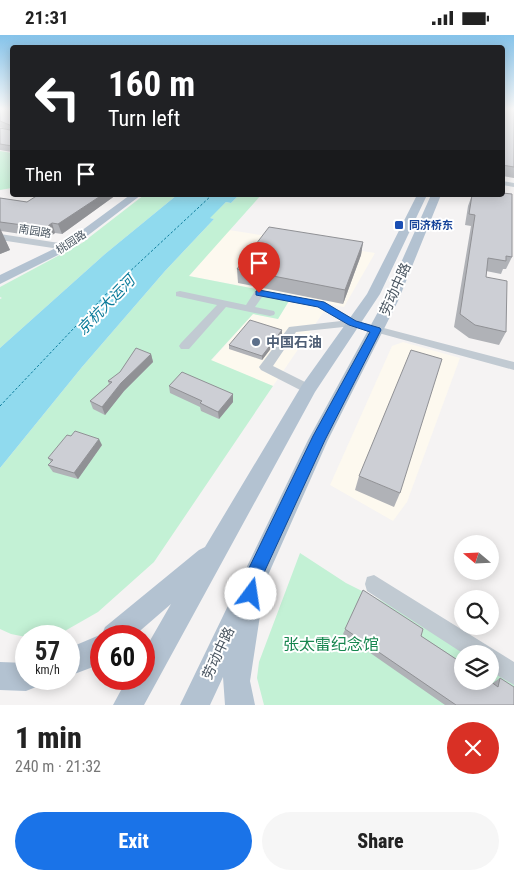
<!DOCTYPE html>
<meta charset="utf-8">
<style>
:root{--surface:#fff;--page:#f6f6f6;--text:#222;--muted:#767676;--accent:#1a73e8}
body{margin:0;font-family:"Roboto Condensed","Noto Sans SC",sans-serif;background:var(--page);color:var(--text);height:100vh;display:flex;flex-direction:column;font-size:19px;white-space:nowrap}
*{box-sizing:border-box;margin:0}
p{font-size:16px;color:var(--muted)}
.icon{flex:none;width:28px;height:28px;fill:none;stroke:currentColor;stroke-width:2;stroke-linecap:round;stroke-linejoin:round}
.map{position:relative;height:670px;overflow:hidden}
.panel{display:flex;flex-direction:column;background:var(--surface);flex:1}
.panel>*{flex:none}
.top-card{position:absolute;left:10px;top:10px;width:495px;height:152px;border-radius:5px;box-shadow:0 2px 12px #0003;background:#202124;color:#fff;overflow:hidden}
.needle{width:32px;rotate:289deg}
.fabs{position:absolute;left:454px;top:500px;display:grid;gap:10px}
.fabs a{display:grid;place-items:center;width:45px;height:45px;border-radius:50%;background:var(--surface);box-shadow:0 2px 12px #0003;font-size:25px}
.speed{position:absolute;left:15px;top:590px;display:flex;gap:10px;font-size:25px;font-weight:700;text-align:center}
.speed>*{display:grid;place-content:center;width:65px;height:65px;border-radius:50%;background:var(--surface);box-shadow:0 2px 12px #0003;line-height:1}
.speed small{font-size:12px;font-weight:400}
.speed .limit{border:8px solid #d22;background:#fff;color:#111}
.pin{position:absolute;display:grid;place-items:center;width:42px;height:42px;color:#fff;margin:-51px -21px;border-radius:50% 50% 50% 0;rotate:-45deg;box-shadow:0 0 5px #0007}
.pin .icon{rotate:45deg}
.me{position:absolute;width:55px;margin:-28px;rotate:14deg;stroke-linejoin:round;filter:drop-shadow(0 0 4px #0008)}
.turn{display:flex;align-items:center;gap:18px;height:105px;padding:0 15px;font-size:22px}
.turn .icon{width:65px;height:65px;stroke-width:2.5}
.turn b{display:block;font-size:35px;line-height:42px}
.then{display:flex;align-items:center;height:48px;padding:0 15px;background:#0003;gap:10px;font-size:19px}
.round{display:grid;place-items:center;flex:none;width:52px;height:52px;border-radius:26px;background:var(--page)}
.summary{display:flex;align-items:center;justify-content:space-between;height:85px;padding:0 15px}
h1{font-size:30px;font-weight:800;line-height:38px}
.primary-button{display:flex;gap:10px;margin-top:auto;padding:10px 15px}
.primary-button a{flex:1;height:58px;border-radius:30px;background:var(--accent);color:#fff;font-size:20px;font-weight:800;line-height:58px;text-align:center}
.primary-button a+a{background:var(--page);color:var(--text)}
.status{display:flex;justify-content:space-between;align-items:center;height:35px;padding:0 25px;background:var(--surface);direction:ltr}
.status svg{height:14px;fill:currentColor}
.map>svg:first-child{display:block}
</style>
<div class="status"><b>21:31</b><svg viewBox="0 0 49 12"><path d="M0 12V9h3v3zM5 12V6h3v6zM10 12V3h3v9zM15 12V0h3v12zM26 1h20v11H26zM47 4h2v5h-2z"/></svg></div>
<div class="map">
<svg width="514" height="670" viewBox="0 0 514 670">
<rect width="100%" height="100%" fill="#f5f3f3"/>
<g fill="#fdf9ef">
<polygon points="229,195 375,218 344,272 329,269 273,351 211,326 253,279 278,284 292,261 189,241"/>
<polygon points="403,307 460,323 407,467 393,486 330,450 392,311"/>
</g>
<g fill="#c3f1d5">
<polygon points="0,116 12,118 12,153 0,155"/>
<polygon points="144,160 177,160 105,219 0,313 0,264 2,263 0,262 0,252 82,208"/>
<polygon points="239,160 261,160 189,241 292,261 278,284 253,279 211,325 273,351 154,527 98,577 56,601 26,602 11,599 0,594 0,433 82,332 165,236 214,184 209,183 226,167 231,168"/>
<polygon points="300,518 346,548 416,583 470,619 462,619 462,646 490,646 490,632 514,649 514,670 264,670 257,643 259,627"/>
</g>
<polygon fill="#90daee" points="177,160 239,160 231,168 226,167 210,183 214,184 165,236 82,332 0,433 0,313 105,219"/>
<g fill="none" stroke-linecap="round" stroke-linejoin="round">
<polyline stroke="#0c7c9b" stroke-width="1" stroke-dasharray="2.5 2" stroke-linecap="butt" points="0,371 112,253 212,160"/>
<g fill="#c1cad2" fill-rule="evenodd">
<polygon points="502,146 514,148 514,152 502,150"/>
<polygon points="0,199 66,209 70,212 66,215 0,205"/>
<polygon points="259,255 325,267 357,286 514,327 514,335 353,291 296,297 273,331 313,351 315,354 313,357 308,359 261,335 259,332 289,292 341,286 318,272 262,262 255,272 274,276 275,278 274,280 270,281 226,272 189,314 181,314 179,311 181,308 217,270 176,261 176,257 180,256 246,270 255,256"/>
<polygon points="374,540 514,627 514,650 490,636 490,619 464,619 367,556 365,549 367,542"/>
</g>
<g fill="#b3c2d1" fill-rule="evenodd">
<polygon points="130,160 141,160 70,214 0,249 0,240 62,210"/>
<polygon points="417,160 427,160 380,259 315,357 144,670 113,670 127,644 144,644 144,616 171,569 134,601 101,601 101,629 69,641 69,613 102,599 105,592 199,515 205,512 302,350 367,259"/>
<polygon points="431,160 441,160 398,266 328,405 261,556 263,561 250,646 255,670 225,670 223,642 210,670 180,670 308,405 384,266"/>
<polygon points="0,627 26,628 26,644 39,644 36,652 26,656 0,655"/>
</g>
</g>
<g fill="#b0b2b7">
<polygon points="0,74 12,74 12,117 0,115 0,93 8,95 0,92"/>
<polygon points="502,74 514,74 514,143 502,141"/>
<polygon points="116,160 62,199 55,198 48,203 1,196 10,215 0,219 0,163 27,167"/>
<polygon points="472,160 512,222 506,234 503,234 501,239 486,236 486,242 506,297 499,310 469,303 454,292 471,191 465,190 468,171"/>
<polygon points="363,207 361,220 343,269 238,248 237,234"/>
<polygon points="282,295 282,299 262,325 229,314 229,310"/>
<polygon points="151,319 153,327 124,356 105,380 93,374 90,366 109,349 108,346"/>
<polygon points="169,351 233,359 233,367 219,384 201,376 200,372 170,358"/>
<polygon points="102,410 78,444 53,437 48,430 51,427 48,423"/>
<polygon points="359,441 400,458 394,472 355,455"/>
<polygon points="363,555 421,601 493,648 500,643 514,670 445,670 343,599"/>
</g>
<g fill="#909195">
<polygon points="102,160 116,160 62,199 58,189"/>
<polygon points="52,188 55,198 48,203 45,193"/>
<polygon points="0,193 10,215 0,219"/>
<polygon points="363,207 361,220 343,269 345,255"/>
<polygon points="282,295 282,299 262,325 262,321"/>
<polygon points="151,319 153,327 124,356 105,380 102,372 121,348"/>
<polygon points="233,359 233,367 219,384 218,377"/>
<polygon points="99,404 102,410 78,444 74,438"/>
</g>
<g fill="#cdcfd5" stroke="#909195">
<polygon points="0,74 12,74 12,111 0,109 0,93 10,95 12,91 0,86"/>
<polygon points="502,74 514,74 514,132 502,130"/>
<polygon points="502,158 512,159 512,222 506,221 506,226 488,223 486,242 507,246 506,297 475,290 460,279 475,180 469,179 472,160 502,160"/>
<polygon points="38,160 102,160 58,189 52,188 45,193 0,187 0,163 27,167"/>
<polygon points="269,192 363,207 345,255 237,234"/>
<polygon points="250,285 282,295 262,321 229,310"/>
<polygon points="136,313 151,319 121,348 102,372 90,366 112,347 108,346 120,337"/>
<polygon points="411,315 442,324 400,458 359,441"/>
<polygon points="182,337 233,359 218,377 200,368 202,366 169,351"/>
<polygon points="75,396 99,404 74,438 48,430 53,425 48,423 67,400 71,401"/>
<polygon points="363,555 423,594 421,601 462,628 462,646 490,646 498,652 500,643 514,652 514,670 456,670 345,594"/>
</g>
<linearGradient id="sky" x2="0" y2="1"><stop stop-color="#85c3ea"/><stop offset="0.44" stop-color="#fafafa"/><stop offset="1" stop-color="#fafafa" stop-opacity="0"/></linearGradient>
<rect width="514" height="168" fill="url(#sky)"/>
<polygon fill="#1a73e8" stroke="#114b97" points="259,255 324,267 356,286 380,293 381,295 325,405 262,542 257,565 251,568 245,565 242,559 248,535 313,401 370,297 349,290 318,272 256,260 256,256"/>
<rect fill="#1a4fb4" stroke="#fff" stroke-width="2" x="394" y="185" width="10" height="10" rx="2.5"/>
<circle fill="#5c6f8a" stroke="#fff" stroke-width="2" cx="256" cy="307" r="5"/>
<g text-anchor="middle" stroke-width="4" stroke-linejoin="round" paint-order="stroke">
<g font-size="11" font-weight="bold" fill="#164399" stroke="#fff" text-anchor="start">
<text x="409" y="194">同济桥东</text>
</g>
<g font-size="11" fill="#4a5661" stroke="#fff">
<text transform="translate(35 196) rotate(9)" y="4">南园路</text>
<text transform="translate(71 207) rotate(-33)" y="4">桃园路</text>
</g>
<g font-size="14" fill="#4a5661" stroke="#fff">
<text transform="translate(395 254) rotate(-66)" y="5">劳动中路</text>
<text transform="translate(218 618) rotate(-65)" y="5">劳动中路</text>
</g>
<g font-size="14" font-weight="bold" fill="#4e5e75" stroke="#fff" text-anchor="start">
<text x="266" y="312">中国石油</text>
</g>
<g font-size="15" font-style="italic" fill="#0c7c9b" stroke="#fff">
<text transform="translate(106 270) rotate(-46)" y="5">京杭大运河</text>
</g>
<g font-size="16" fill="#17864f" stroke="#fff">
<text x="331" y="615">张太雷纪念馆</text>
</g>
</g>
</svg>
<div class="fabs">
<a><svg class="needle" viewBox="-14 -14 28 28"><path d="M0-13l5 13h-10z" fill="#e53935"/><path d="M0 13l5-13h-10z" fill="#767676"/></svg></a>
<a><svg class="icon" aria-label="search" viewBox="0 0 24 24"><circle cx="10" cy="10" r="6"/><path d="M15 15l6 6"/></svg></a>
<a><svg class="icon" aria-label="layers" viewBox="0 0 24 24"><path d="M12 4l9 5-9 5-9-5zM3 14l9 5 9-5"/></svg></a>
</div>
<div class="speed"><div>57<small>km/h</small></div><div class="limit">60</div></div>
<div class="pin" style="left:259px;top:258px;background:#d93025"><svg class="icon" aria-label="arrive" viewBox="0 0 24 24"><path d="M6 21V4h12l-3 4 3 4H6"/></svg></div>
<svg class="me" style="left:251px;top:559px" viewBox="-20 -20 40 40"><circle r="19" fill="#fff"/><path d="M0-13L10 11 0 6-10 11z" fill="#1a73e8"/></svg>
<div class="top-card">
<div class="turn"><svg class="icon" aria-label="left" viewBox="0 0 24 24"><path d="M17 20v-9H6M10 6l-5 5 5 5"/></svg><div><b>160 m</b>Turn left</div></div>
<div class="then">Then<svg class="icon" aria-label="arrive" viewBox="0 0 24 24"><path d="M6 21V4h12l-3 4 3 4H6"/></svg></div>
</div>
</div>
<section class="panel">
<div class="summary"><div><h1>1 min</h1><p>240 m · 21:32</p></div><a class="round" style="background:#d93025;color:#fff"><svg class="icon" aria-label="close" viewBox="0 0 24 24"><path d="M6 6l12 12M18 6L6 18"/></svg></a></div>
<div class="primary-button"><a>Exit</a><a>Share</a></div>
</section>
